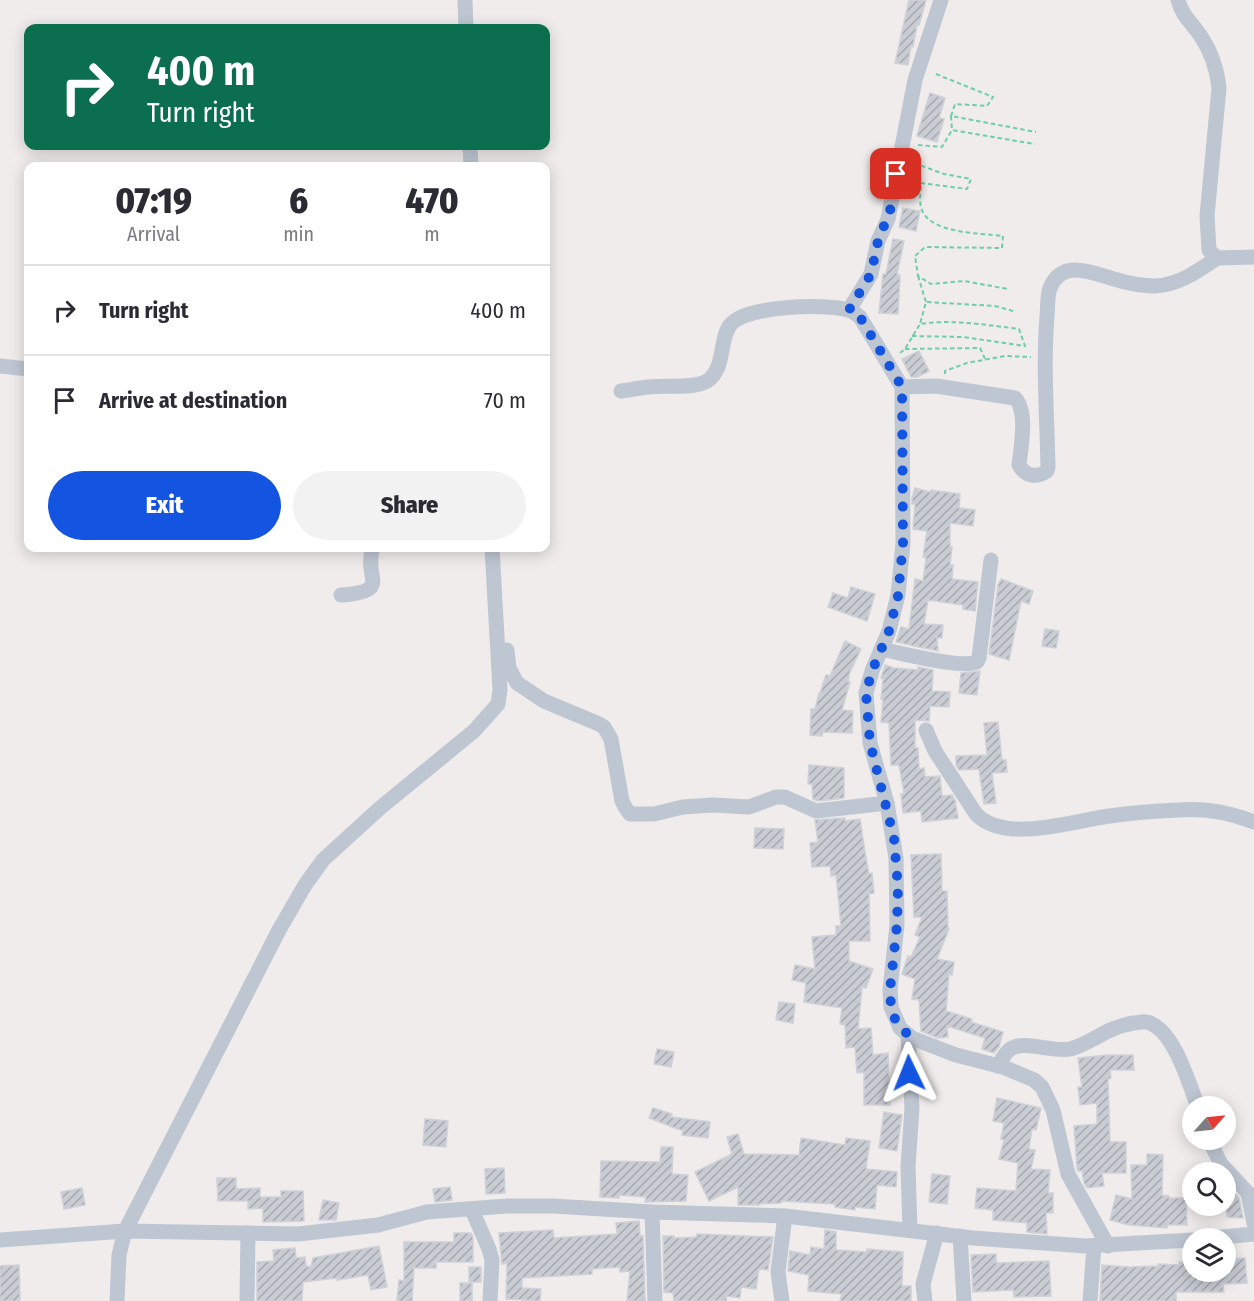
<!DOCTYPE html>
<style>
:root{--surface:#fff;--page:#f2f2f3;--text:#2b2b33;--muted:#7c7c81;--line:#e1e1e2;--accent:#1354e1}
body{margin:0;font-family:"Fira Sans Condensed",sans-serif;background:var(--page);color:var(--text);height:100vh;display:flex;flex-direction:column;font-size:22px;white-space:nowrap}
*{box-sizing:border-box;margin:0}
p{font-size:20px;color:var(--muted)}
.icon{flex:none;width:33px;height:33px;fill:none;stroke:currentColor;stroke-width:2;stroke-linecap:round;stroke-linejoin:round}
.map{position:relative;flex:1;overflow:hidden}
.panel{position:absolute;left:24px;top:162px;width:526px;height:390px;display:flex;flex-direction:column;background:var(--surface);border-radius:12px;box-shadow:0 3px 15px #0003}
.panel>*{flex:none}
.hud{position:absolute;left:24px;top:24px;width:526px;height:126px;border-radius:12px;box-shadow:0 3px 15px #0003;background:#0b6e4f;color:#fff;overflow:hidden}
.needle{width:39px;rotate:63deg}
.fabs{position:absolute;left:1182px;top:1096px;display:grid;gap:12px}
.fabs a{display:grid;place-items:center;width:54px;height:54px;border-radius:50%;background:var(--surface);box-shadow:0 3px 15px #0003;font-size:30px}
.pin{position:absolute;display:grid;place-items:center;width:51px;height:51px;color:#fff;margin:-26px;border-radius:12px;box-shadow:0 3px 9px #0006}
.me{position:absolute;width:66px;margin:-33px;rotate:358deg;stroke-linejoin:round;filter:drop-shadow(0 0 4px #0008)}
.turn{display:flex;align-items:center;gap:21px;height:126px;padding:0 24px;font-size:27px}
.turn .icon{width:78px;height:78px;stroke-width:2.5}
.turn b{display:block;font-size:42px;line-height:51px}
.eta{display:flex;justify-content:space-evenly;align-items:center;height:102px;text-align:center}
.eta b{font-size:36px;font-weight:800;line-height:42px}
.primary-button{display:flex;gap:12px;margin-top:auto;padding:12px 24px}
.primary-button a{flex:1;height:69px;border-radius:36px;background:var(--accent);color:#fff;font-size:24px;font-weight:800;line-height:69px;text-align:center}
.primary-button a+a{background:var(--page);color:var(--text)}
ul{padding:0;list-style:none}
li{display:flex;align-items:center;gap:18px;height:90px;padding:0 24px;border-top:2px solid var(--line)}
li div{flex:1}
li b{display:block;font-size:22px}
li em{font-style:normal}
.map>svg:first-child{display:block}
</style>
<div class="map">
<svg width="1254" height="1301" viewBox="0 0 1254 1301">
<defs>
<pattern id="building-hatch" width="6" height="6" patternUnits="userSpaceOnUse" patternTransform="scale(1.5)"><rect width="6" height="6" fill="#caccd4"/><path d="M-1 1l2-2M0 6l6-6M5 7l2-2" fill="none" stroke="#a6a8af"/></pattern>
</defs>
<rect width="100%" height="100%" fill="#efeceb"/>
<g fill="url(#building-hatch)" stroke="#cfd1d8" stroke-width="1.5">
<polygon points="909,0 926,0 919,25 917,25 913,47 911,46 908,65 895,63"/>
<polygon points="930,93 945,98 939,118 944,119 937,142 917,136"/>
<polygon points="906,177 919,181 914,198 903,195"/>
<polygon points="903,208 920,211 916,231 899,227"/>
<polygon points="893,239 904,241 897,274 900,275 898,314 879,313 883,274 886,274"/>
<polygon points="919,351 929,371 917,377 911,377 902,359"/>
<polygon points="915,488 930,492 931,490 960,494 959,508 975,510 973,526 950,523 950,547 952,547 950,565 953,565 952,579 978,582 975,611 963,609 963,605 928,600 924,624 943,625 942,638 937,638 938,651 896,642 901,627 909,629 915,579 923,581 926,558 923,557 927,531 913,529 915,504 912,504 912,498"/>
<polygon points="1001,579 1033,591 1029,604 1021,601 1009,660 989,654 998,585"/>
<polygon points="851,587 875,594 867,621 828,607 833,593 848,598"/>
<polygon points="1045,629 1059,631 1056,648 1042,646"/>
<polygon points="845,641 861,649 850,672 848,682 850,682 842,710 853,711 852,733 823,732 822,736 810,735 811,709 815,709 819,693 820,693 826,675 830,676"/>
<polygon points="885,665 894,668 918,670 918,667 933,670 932,691 950,692 949,707 930,706 929,721 915,720 915,748 918,748 919,769 924,768 925,777 940,776 942,796 952,795 955,800 958,818 922,822 921,811 903,813 901,794 904,793 899,765 891,765 889,723 881,722 883,700 881,699 883,679 881,678"/>
<polygon points="980,671 977,695 959,693 961,673"/>
<polygon points="998,722 1002,760 1006,760 1007,772 992,773 996,803 984,804 979,769 959,770 956,765 956,756 987,755 984,723"/>
<polygon points="809,765 844,768 844,798 818,801 813,799 812,784 808,784"/>
<polygon points="845,818 845,821 860,819 865,852 869,874 872,873 874,893 869,894 870,941 849,941 849,961 873,969 866,988 862,987 858,1029 871,1028 873,1055 888,1053 890,1105 864,1105 864,1072 857,1073 855,1047 846,1048 845,1025 840,1024 842,1008 804,1002 806,983 792,980 795,965 815,969 812,937 836,935 836,926 841,926 836,875 831,876 830,866 812,867 810,843 818,842 815,820"/>
<polygon points="755,828 784,829 783,849 754,848"/>
<polygon points="941,854 942,891 947,891 948,929 949,929 937,959 954,962 952,975 949,974 946,1011 972,1019 971,1022 1003,1032 999,1047 994,1053 982,1049 985,1038 947,1026 948,1037 938,1038 921,1031 919,1000 912,999 915,979 902,974 908,956 911,957 920,937 915,935 922,917 914,917 911,855"/>
<polygon points="779,1002 795,1004 793,1023 776,1020"/>
<polygon points="657,1049 674,1052 671,1067 654,1064"/>
<polygon points="1108,1055 1133,1055 1134,1070 1110,1070 1111,1078 1108,1079 1110,1142 1126,1142 1126,1173 1102,1173 1104,1186 1087,1188 1084,1183 1082,1171 1078,1171 1077,1168 1074,1126 1097,1124 1097,1103 1080,1105 1078,1087 1082,1087 1078,1058"/>
<polygon points="997,1098 1041,1108 1036,1130 1032,1129 1029,1149 1035,1150 1031,1169 1050,1170 1048,1193 1053,1193 1053,1213 1046,1213 1047,1234 1027,1232 1027,1223 993,1220 993,1210 975,1208 977,1188 1016,1191 1018,1163 999,1159 1004,1140 1001,1139 1004,1123 993,1121"/>
<polygon points="653,1108 672,1114 671,1117 710,1122 708,1138 682,1135 683,1131 649,1118"/>
<polygon points="884,1112 902,1115 897,1151 879,1148"/>
<polygon points="425,1119 448,1121 446,1147 423,1145"/>
<polygon points="738,1134 744,1154 799,1155 801,1138 845,1145 846,1138 870,1141 866,1169 897,1172 896,1187 877,1185 875,1209 855,1207 855,1210 835,1207 835,1204 781,1201 781,1203 759,1204 759,1205 738,1205 738,1187 709,1201 695,1172 732,1154 727,1137"/>
<polygon points="661,1147 673,1147 672,1174 688,1175 686,1201 645,1202 646,1197 619,1195 619,1198 600,1197 601,1161 660,1162"/>
<polygon points="1147,1154 1163,1155 1162,1195 1169,1196 1169,1198 1186,1198 1187,1225 1167,1225 1167,1228 1129,1225 1110,1220 1116,1195 1132,1199 1131,1165 1147,1165"/>
<polygon points="504,1168 505,1193 486,1194 485,1169"/>
<polygon points="932,1174 950,1176 947,1204 929,1202"/>
<polygon points="217,1178 236,1178 236,1189 260,1188 260,1197 281,1197 281,1191 303,1191 304,1221 263,1222 263,1208 248,1209 248,1201 218,1201"/>
<polygon points="450,1187 452,1200 435,1202 433,1189"/>
<polygon points="82,1188 85,1205 64,1209 61,1192"/>
<polygon points="1226,1191 1234,1192 1239,1198 1243,1218 1227,1217"/>
<polygon points="323,1200 339,1203 336,1220 319,1220"/>
<polygon points="639,1221 640,1236 643,1236 645,1301 627,1301 630,1271 620,1272 620,1267 592,1269 592,1274 522,1278 522,1288 541,1289 540,1301 506,1299 507,1263 502,1264 499,1233 553,1230 554,1238 617,1234 616,1223"/>
<polygon points="825,1230 836,1232 836,1250 867,1252 867,1249 903,1252 902,1286 911,1286 911,1301 840,1301 842,1294 808,1291 809,1275 788,1271 790,1251 810,1255 811,1247 824,1249"/>
<polygon points="454,1233 471,1233 473,1237 473,1262 436,1262 436,1268 414,1268 412,1301 397,1301 399,1280 404,1281 404,1242 454,1242"/>
<polygon points="697,1234 773,1237 768,1270 759,1269 756,1289 741,1287 740,1298 727,1296 726,1301 674,1301 673,1293 664,1292 663,1236 674,1236 674,1238 697,1237"/>
<polygon points="379,1246 387,1287 371,1290 368,1275 337,1280 337,1278 303,1282 302,1301 257,1301 257,1262 274,1261 273,1250 295,1248 296,1258 305,1257 306,1266 311,1267 313,1258"/>
<polygon points="996,1254 996,1263 1049,1261 1051,1296 1014,1297 1013,1290 973,1292 971,1255"/>
<polygon points="1245,1258 1247,1283 1223,1284 1224,1292 1176,1292 1176,1301 1100,1301 1102,1265 1128,1267 1158,1266 1158,1264 1179,1265 1179,1262 1191,1262 1191,1272 1230,1272 1229,1259"/>
<polygon points="19,1265 20,1301 0,1301 0,1266"/>
<rect x="469" y="1267" width="12" height="15"/>
<rect x="460" y="1283" width="12" height="18"/>
</g>
<g fill="none" stroke-linecap="round" stroke-linejoin="round">
<g stroke="#6eceaa" stroke-width="2" stroke-dasharray="4.5 3" stroke-linecap="butt">
<polyline points="936,74 993,97 987,106 955,104 951,116 1036,132"/>
<polyline points="951,116 952,130"/>
<polyline points="918,145 942,147 952,130 1035,144"/>
<path d="M914 163 944 174 971 179 967 189 921 183C921 190 919 200 921 207 927 234 981 233 1003 236L1002 248 925 247 915 256 918 276 931 284 964 281 1008 289"/>
<polyline points="918,276 926,302"/>
<path d="M912 336 963 337 1025 346 1019 329C987 325 952 319 920 324L926 302 995 306 1013 311"/>
<polyline points="905,349 980,348 985,359"/>
<polyline points="900,353 905,349 920,324"/>
<polyline points="945,374 945,371 967,363 1005,356 1031,357"/>
</g>
<g stroke="#bec6d2" stroke-width="15">
<polyline points="465,0 466,28"/>
<path d="M1178 0C1183 18 1191 21 1200 35 1211 51 1217 69 1219 88L1207 216 1209 250 1217 258 1254 257"/>
<polyline points="470,146 471,166"/>
<polyline points="849,310 871,274 878,241 888,219 915,80 941,0"/>
<polyline points="0,366 28,369"/>
<path d="M902 387 936 386 1015 398C1028 411 1021 447 1019 465 1026 477 1036 478 1047 471L1048 467C1047 417 1043 366 1047 316 1048 307 1047 296 1050 288 1062 258 1093 273 1114 279 1127 283 1142 286 1155 286 1179 285 1198 271 1217 258"/>
<path d="M621 391C630 390 639 388 648 387 664 385 695 389 707 381 727 368 718 336 732 323 749 306 825 303 848 310 853 311 856 314 860 317L902 387 903 543 898 595 889 631 872 671 866 693 870 743 887 803 896 858 897 925 890 990 891 1007 900 1028 912 1038 956 1055 1003 1067 1034 1080 1042 1087 1053 1110 1068 1174 1108 1246"/>
<path d="M341 595C394 591 362 577 373 548"/>
<path d="M881 649C901 653 961 669 977 662L979 658 991 560"/>
<polyline points="507,650 509,668 517,683 544,701 599,724 604,727 611,739 622,801 625,807 630,814 654,814 683,807 713,805 749,807 776,797 785,797 816,811 887,803"/>
<path d="M926 730 935 751 976 814C1005 844 1072 821 1109 816 1131 813 1155 811 1178 810 1206 808 1227 812 1254 822"/>
<polyline points="908,1035 912,1108 908,1166 910,1230"/>
<path d="M998 1066C1001 1061 1004 1055 1008 1051 1020 1038 1052 1053 1070 1049 1093 1043 1106 1027 1134 1023 1138 1023 1143 1021 1147 1022 1174 1029 1189 1084 1198 1107"/>
<polyline points="1209,1140 1221,1164 1248,1193 1254,1223"/>
<polyline points="472,1210 489,1249 492,1260 490,1301"/>
<polyline points="652,1212 655,1301"/>
<polyline points="960,1236 964,1301"/>
<polyline points="1201,1239 1254,1234"/>
<polyline points="0,1240 125,1231 298,1234 378,1225 427,1212 507,1206 553,1206 652,1212 785,1216 973,1238 1085,1246 1192,1240"/>
<polyline points="117,1301 119,1255 125,1231 279,930 305,885 323,860 380,808 474,731 498,704 500,690 492,548"/>
<polyline points="247,1301 248,1233"/>
<polyline points="782,1301 778,1272 785,1216"/>
<polyline points="925,1301 923,1284 937,1233"/>
<polyline points="1090,1301 1094,1246"/>
</g>
</g>
<g fill="none" stroke-linecap="round" stroke-linejoin="round">
<polyline stroke="#1354e1" stroke-width="10" stroke-dasharray="0 18" points="896,174 890,211 878,241 871,274 849,310 860,317 902,387 903,543 898,596 889,631 872,671 866,693 870,743 894,838 898,888 897,925 890,990 891,1007 895,1019 908,1035 909,1073"/>
</g>
</svg>
<div class="fabs">
<a><svg class="needle" viewBox="-14 -14 28 28"><path d="M0-13l5 13h-10z" fill="#e53935"/><path d="M0 13l5-13h-10z" fill="#7c7c81"/></svg></a>
<a><svg class="icon" aria-label="search" viewBox="0 0 24 24"><circle cx="10" cy="10" r="6"/><path d="M15 15l6 6"/></svg></a>
<a><svg class="icon" aria-label="layers" viewBox="0 0 24 24"><path d="M12 4l9 5-9 5-9-5zM3 14l9 5 9-5"/></svg></a>
</div>
<div class="pin" style="left:896px;top:174px;background:#d93025"><svg class="icon" aria-label="arrive" viewBox="0 0 24 24"><path d="M6 21V4h12l-3 4 3 4H6"/></svg></div>
<svg class="me" style="left:909px;top:1073px" viewBox="-20 -20 40 40"><path d="M0-17L14 15 0 8-14 15z" fill="#1354e1" stroke="#fff" stroke-width="4"/></svg>
<div class="hud">
<div class="turn"><svg class="icon" aria-label="right" viewBox="0 0 24 24"><path d="M7 20v-9h11M14 6l5 5-5 5"/></svg><div><b>400 m</b>Turn right</div></div>
</div>
<section class="panel">
<div class="eta">
<div><b>07:19</b><p>Arrival</p></div>
<div><b>6</b><p>min</p></div>
<div><b>470</b><p>m</p></div>
</div>
<ul>
<li><svg class="icon" aria-label="right" viewBox="0 0 24 24"><path d="M7 20v-9h11M14 6l5 5-5 5"/></svg><div><b>Turn right</b></div><em>400 m</em></li>
<li><svg class="icon" aria-label="arrive" viewBox="0 0 24 24"><path d="M6 21V4h12l-3 4 3 4H6"/></svg><div><b>Arrive at destination</b></div><em>70 m</em></li>
</ul>
<div class="primary-button"><a>Exit</a><a>Share</a></div>
</section>
</div>
